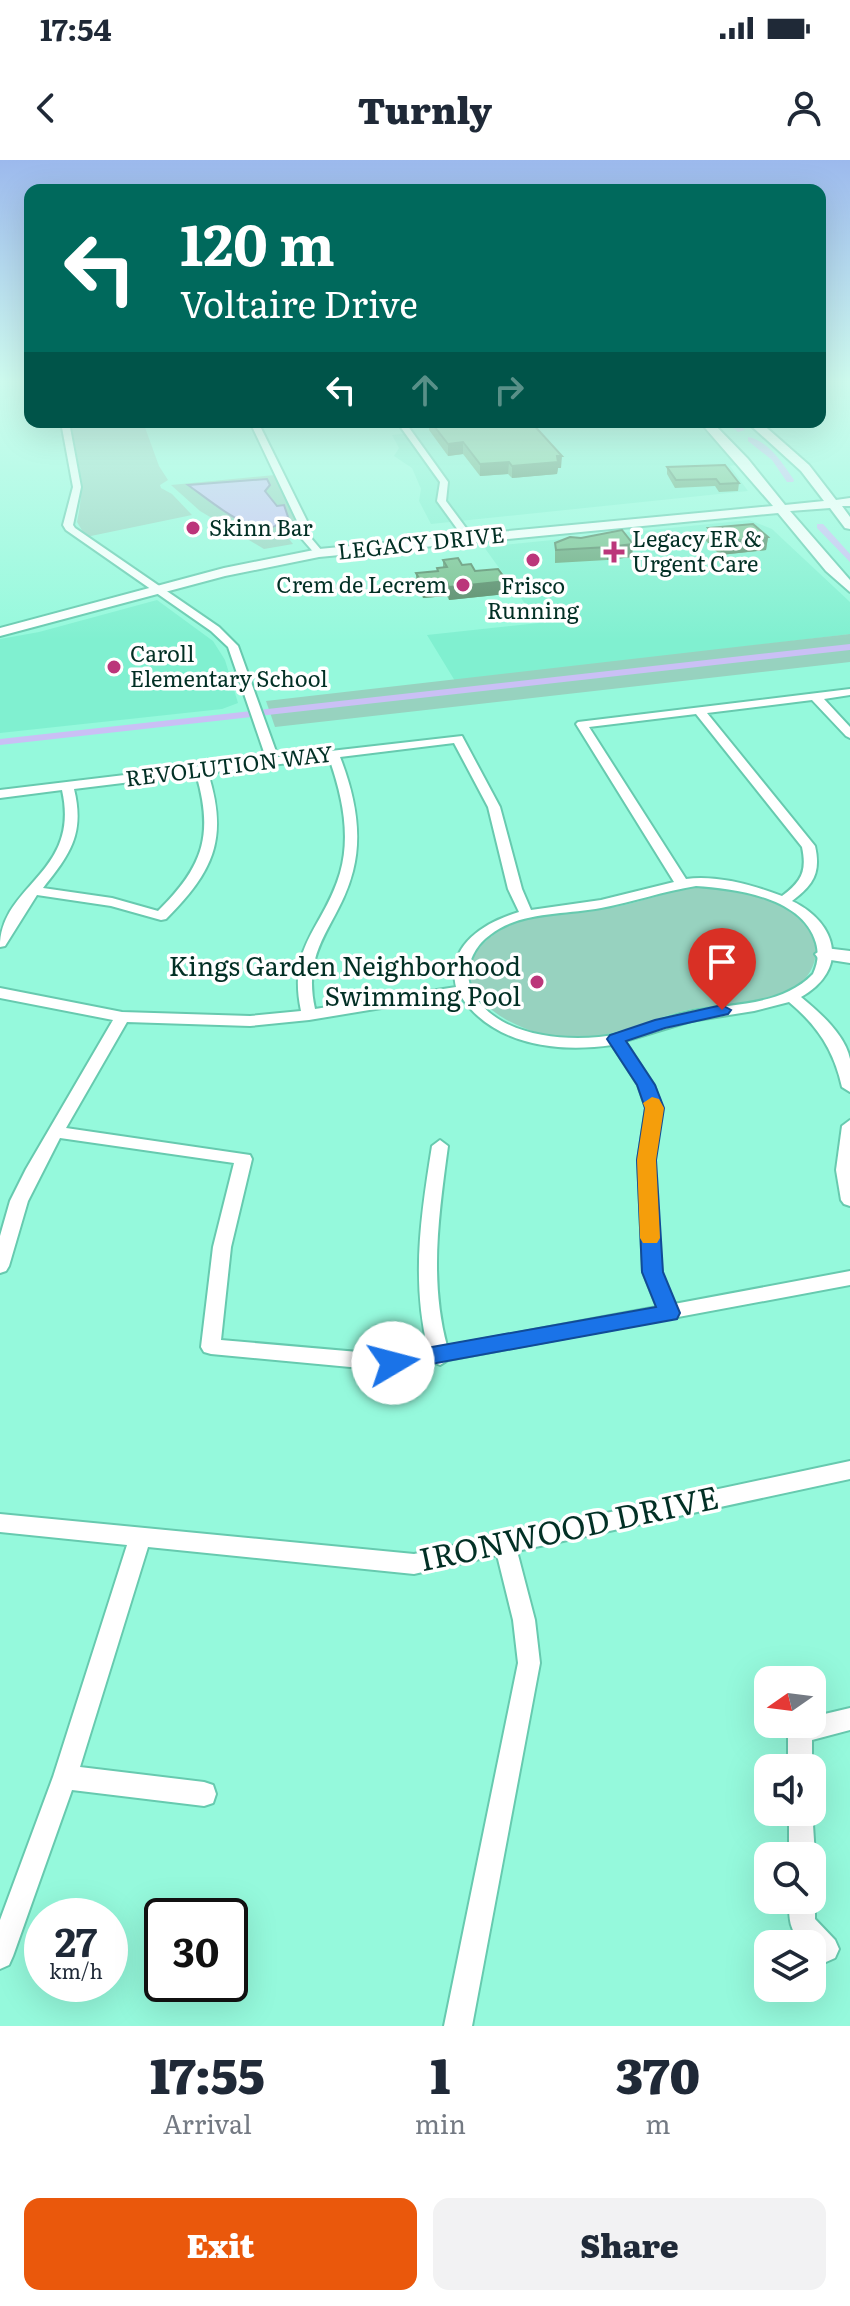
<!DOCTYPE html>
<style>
:root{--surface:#fff;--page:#f2f2f3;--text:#1f2937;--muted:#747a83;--accent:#ea580c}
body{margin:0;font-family:Literata,serif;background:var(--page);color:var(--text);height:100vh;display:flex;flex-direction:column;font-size:30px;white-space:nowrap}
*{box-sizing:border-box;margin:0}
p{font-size:26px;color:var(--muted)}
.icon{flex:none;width:44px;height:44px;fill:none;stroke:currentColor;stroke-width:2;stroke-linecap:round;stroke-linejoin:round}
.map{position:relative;height:1866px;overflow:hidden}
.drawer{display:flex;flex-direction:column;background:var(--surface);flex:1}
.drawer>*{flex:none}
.banner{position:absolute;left:24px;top:24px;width:802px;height:244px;border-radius:16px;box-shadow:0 8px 32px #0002;background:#00695c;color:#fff;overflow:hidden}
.needle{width:52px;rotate:256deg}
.buttons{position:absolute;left:754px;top:1506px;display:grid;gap:16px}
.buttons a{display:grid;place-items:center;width:72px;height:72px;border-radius:16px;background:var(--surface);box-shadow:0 8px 32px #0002;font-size:40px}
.speed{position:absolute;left:24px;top:1738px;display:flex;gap:16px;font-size:40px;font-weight:700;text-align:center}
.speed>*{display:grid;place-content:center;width:104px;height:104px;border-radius:50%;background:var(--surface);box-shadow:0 8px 32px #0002;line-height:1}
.speed small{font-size:20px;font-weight:400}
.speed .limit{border:4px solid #111;border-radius:12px;background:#fff;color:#111}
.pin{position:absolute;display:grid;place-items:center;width:68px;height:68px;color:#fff;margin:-82px -34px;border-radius:50% 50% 50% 0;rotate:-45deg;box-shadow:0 0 8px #0007}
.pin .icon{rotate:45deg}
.me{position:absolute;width:88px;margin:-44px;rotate:82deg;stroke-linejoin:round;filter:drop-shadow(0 0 6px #0008)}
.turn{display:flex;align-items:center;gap:28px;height:168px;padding:0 24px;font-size:36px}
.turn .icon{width:104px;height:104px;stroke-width:2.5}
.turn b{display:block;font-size:56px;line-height:68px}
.lanes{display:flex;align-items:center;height:76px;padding:0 24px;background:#0003;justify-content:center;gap:40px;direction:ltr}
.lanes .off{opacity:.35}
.eta{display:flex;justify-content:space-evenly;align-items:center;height:136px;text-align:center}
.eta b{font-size:48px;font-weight:800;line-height:56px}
.action{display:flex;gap:16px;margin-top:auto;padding:16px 24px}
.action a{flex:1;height:92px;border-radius:16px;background:var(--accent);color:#fff;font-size:32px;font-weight:800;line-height:92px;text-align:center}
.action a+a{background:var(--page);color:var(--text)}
.status{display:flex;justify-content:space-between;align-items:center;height:56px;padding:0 40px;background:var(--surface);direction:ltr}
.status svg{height:22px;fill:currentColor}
header{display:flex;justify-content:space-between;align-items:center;height:104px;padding:0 24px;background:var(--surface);font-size:36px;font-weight:800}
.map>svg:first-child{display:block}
</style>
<div class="status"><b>17:54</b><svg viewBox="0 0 49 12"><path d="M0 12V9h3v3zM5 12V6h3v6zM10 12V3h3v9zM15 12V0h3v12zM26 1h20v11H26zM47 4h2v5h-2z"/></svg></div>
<header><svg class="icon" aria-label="back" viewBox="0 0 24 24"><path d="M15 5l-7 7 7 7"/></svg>Turnly<svg class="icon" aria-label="person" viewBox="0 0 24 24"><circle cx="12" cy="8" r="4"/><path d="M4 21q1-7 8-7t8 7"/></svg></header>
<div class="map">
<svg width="850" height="1866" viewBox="0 0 850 1866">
<rect width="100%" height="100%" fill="#95f9dc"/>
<g fill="#80f0d0">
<polygon points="406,262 697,263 736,302 736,305 730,306 748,331 431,364 419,341 421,329 412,308 394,296 399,288 392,275 413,273"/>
<polygon points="749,360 772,369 850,442 850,474 455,521 427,475 539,463 484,387"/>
<polygon points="157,440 213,481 225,500 238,543 222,549 0,573 0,479 39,472"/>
</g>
<g fill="#97d2bf">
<path d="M66 262H143L159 306 168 320 160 325 161 328 172 334 192 355 86 377 77 362C86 321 79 301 66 262Z"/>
<polygon points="275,315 298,363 285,374 293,384 264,389 200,351 171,325"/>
<polygon points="850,474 850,502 275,567 266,541"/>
<path d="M695 727C731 726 776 735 802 762 812 772 818 785 815 799 804 849 721 841 683 851 643 862 608 880 565 878 513 875 424 823 496 773 529 750 580 755 619 746 645 741 668 731 695 727Z"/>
</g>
<path fill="#cac0f5" stroke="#8e95b7" stroke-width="2" d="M267 319 270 325 265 331 277 346 284 345 289 360C279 364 271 370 259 368 239 365 205 337 188 325Z"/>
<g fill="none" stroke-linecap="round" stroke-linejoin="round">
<g fill="#cac0f5" fill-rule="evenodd">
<polygon points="727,262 735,262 745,270 738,272"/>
<path d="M748 277C769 281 783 304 794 320L793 322H787L772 300 748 281Z"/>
<polygon points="817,364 823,364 850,394 850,402 817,368"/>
<polygon points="850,484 850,490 0,585 0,579"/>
</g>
<defs>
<g id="street">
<path d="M61 262H69L81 327 73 365 75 368 219 467 238 486 278 597 462 576 500 647 522 729 531 750 601 740 674 722 576 564 578 562 850 529V535L824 539 850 567V578L846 576 812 540 707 553 815 686C821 712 814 725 792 741 838 763 849 810 801 837 819 852 845 874 850 899 850 909 850 922 850 932L842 927C834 891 818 866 789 842L754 851 691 861 625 881 654 925 662 948 654 1000 661 1112 674 1144 850 1111V1125L448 1200 440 1205 435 1203 393 1211 211 1194 204 1192 201 1187 213 1087 234 1003 60 978 28 1041 9 1106 6 1111 0 1113V1076L10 1041 26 1009 113 860 0 838V828L122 852 250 856 301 851C287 784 323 770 340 713 351 675 342 635 329 598L208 613C229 679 213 712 166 759L161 760 111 746 37 735 5 786 0 787C0 724 81 714 62 630L0 638V630L266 598 228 487 211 471 66 370 63 365 73 327ZM696 554 802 687C807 711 802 721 782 736 753 725 717 715 686 719L589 567ZM454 583 488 647 508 729 519 752C485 762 446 785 456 827L315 849C301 786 339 766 353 711 363 672 354 633 340 597ZM196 614C214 675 203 707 158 751L112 738 43 728C70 694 85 674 74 629ZM696 726C736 729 803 737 816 783 819 794 818 803 813 814 782 846 734 843 693 851 667 856 643 868 618 874 572 884 492 878 471 828 463 809 474 786 490 775 520 751 565 755 601 748 633 742 664 731 696 726ZM460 835C492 885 557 893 612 885L638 925 646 948 638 1000 643 1112 657 1147 447 1186C429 1119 439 1053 448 986L440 980 432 986C421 1054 411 1121 428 1189L393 1195 221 1180 231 1087 252 999 250 995 66 968 127 862 250 866 309 860Z"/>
<polygon points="250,262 258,262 308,363 306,372 322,391 322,395 316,395 296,372 298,363"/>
<polygon points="397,262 405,262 448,322 446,341 466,368 464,370 458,370 437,341 440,322"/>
<polygon points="850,960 850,1046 844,1044 841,1040 836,1010 842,966"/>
<polygon points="850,1301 850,1319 517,1391 535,1460 540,1503 472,1866 444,1866 518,1503 513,1460 497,1395 414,1414 148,1387 80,1607 204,1622 213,1625 216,1634 213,1643 204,1646 72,1630 13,1796 9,1805 0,1809 0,1760 53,1617 127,1385 0,1372 0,1354 414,1394"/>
<polygon points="850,1548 850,1570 812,1580 812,1608 788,1608 788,1571 791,1564 812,1564 812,1557"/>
<polygon points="812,1649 815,1696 812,1702 812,1696 789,1696 789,1652 812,1652"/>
<path d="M812 1733 815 1740V1759L835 1780 839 1789 835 1798 826 1802 812 1793V1784H803C789 1769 789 1760 789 1740H812Z"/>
</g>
<g id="secondary">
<polygon points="700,262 712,262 748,299 785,345 824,341 801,311 747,262 760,262 809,305 836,340 850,338 850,346 842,346 850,357 850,369 845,368 830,348 790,351 850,420 850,432 826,411 778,353 319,397 225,416 0,476 0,468 224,408 319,389 773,346"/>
<polygon points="825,788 850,791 850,803 818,798 815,794"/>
</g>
</defs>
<use href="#street" stroke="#67caaf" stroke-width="4"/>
<use href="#secondary" stroke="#67caaf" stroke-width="4"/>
<use href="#street" fill="#fff" fill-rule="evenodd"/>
<use href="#secondary" fill="#fff" fill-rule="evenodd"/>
</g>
<g fill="#65a378">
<polygon points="429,262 531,262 561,308 558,308 557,314 512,318 508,314 480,316 463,294 448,296 429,270"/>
<polygon points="667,307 739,323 738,331 719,332 715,326 675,328 667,314"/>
<polygon points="708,368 768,377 766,390 720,395 706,381"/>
<polygon points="581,378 633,384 632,397 607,400 555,403 555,383"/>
<polygon points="443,400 462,405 475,411 507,421 506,434 449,440 447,436 423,438 416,426 416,413 437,411 437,408 443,408"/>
</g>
<g fill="#538562">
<polygon points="463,282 463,294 448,296 448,284"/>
<polygon points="557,296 562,296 561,308 558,308 557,314 512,318 512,306"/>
<polygon points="509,302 508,314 480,316 480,304"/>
<polygon points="768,377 766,390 720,395 722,382"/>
<polygon points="633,384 632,397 607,400 608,387"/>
<polygon points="507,421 506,434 449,440 449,427"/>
<polygon points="447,422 447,436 423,438 423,425"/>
</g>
<g fill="#76be8c" stroke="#538562" stroke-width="2">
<polygon points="431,262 531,262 562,296 557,296 558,302 512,306 509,302 480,304 463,282 448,284"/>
<polygon points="725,305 739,323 720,324 716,319 676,320 667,307"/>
<polygon points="753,364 768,377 722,382 708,368"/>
<polygon points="622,370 633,384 608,387 556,390 555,383 570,377 581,378"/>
<polygon points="458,398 462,405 471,404 475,411 498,409 507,421 449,427 447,422 423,425 416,413 438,411 437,408 447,407 443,400"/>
</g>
<linearGradient id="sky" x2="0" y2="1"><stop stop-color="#9cb9ed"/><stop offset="0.46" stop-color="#cffcef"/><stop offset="1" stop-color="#cffcef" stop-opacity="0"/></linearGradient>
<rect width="850" height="481" fill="url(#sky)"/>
<polygon fill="#1a73e8" stroke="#114b97" stroke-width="2" points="722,845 731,850 728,854 665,868 626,881 655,925 664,948 656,1000 663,1112 680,1153 677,1159 393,1211 385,1209 382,1203 385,1197 393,1194 656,1147 642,1112 637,1000 645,948 637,925 607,879 610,875 655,860"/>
<polygon fill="#f59e0b" points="652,937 659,939 664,948 656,1000 660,1078 657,1083 643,1083 640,1078 637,1000 645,948 643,943"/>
<g fill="#bb367a" stroke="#fff" stroke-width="3">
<circle cx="193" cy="368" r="8"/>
<path d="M610 380h8v8h8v8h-8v8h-8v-8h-8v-8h8z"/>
<circle cx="533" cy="400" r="8"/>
<circle cx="463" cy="425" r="8"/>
<circle cx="114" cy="507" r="8"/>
<circle cx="537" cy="822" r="8"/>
</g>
<g text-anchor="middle" stroke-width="7" stroke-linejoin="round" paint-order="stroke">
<g font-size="22" fill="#023025" stroke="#fff" text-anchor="start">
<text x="209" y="376">Skinn Bar</text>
<text x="632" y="387">Legacy ER &amp;<tspan x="632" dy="25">Urgent Care</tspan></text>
<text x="447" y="433" text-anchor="end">Crem de Lecrem</text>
<text x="533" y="434" text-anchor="middle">Frisco<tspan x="533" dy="25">Running</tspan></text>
<text x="130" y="502">Caroll<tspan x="130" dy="25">Elementary School</tspan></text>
</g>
<g font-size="22" fill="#023025" stroke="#fff">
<text transform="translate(421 383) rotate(-6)" y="8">LEGACY DRIVE</text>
<text transform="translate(229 606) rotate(-7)" y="8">REVOLUTION WAY</text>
</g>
<g font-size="26" fill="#023025" stroke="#fff" text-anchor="end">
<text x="521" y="816">Kings Garden Neighborhood<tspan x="521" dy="30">Swimming Pool</tspan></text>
</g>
<g font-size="32" fill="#023025" stroke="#fff">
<text transform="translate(569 1369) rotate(-12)" y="11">IRONWOOD DRIVE</text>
</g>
</g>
</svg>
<div class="buttons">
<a><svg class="needle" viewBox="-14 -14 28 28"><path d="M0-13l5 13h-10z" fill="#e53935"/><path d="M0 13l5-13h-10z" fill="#747a83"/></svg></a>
<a><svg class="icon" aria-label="sound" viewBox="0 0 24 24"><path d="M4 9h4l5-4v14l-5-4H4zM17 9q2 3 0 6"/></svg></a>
<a><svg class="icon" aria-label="search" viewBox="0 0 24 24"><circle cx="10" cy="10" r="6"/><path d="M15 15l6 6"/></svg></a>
<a><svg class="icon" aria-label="layers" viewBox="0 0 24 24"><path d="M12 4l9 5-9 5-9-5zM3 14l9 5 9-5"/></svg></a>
</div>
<div class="speed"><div>27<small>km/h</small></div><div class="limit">30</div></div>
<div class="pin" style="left:722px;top:850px;background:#d93025"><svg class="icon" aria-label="arrive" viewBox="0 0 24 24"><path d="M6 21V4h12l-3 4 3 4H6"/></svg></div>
<svg class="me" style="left:393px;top:1203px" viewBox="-20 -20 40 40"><circle r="19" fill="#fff"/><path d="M0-13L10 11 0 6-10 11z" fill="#1a73e8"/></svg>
<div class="banner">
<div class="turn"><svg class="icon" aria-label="left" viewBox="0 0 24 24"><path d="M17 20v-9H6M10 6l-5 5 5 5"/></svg><div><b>120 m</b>Voltaire Drive</div></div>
<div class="lanes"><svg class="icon" aria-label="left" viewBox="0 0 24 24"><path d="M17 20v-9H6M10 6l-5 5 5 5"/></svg><svg class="icon off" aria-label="ahead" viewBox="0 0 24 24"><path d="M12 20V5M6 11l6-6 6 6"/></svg><svg class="icon off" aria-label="right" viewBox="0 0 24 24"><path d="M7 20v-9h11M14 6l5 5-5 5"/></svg></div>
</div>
</div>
<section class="drawer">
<div class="eta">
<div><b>17:55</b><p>Arrival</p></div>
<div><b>1</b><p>min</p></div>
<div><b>370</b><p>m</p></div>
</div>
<div class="action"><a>Exit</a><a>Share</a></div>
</section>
